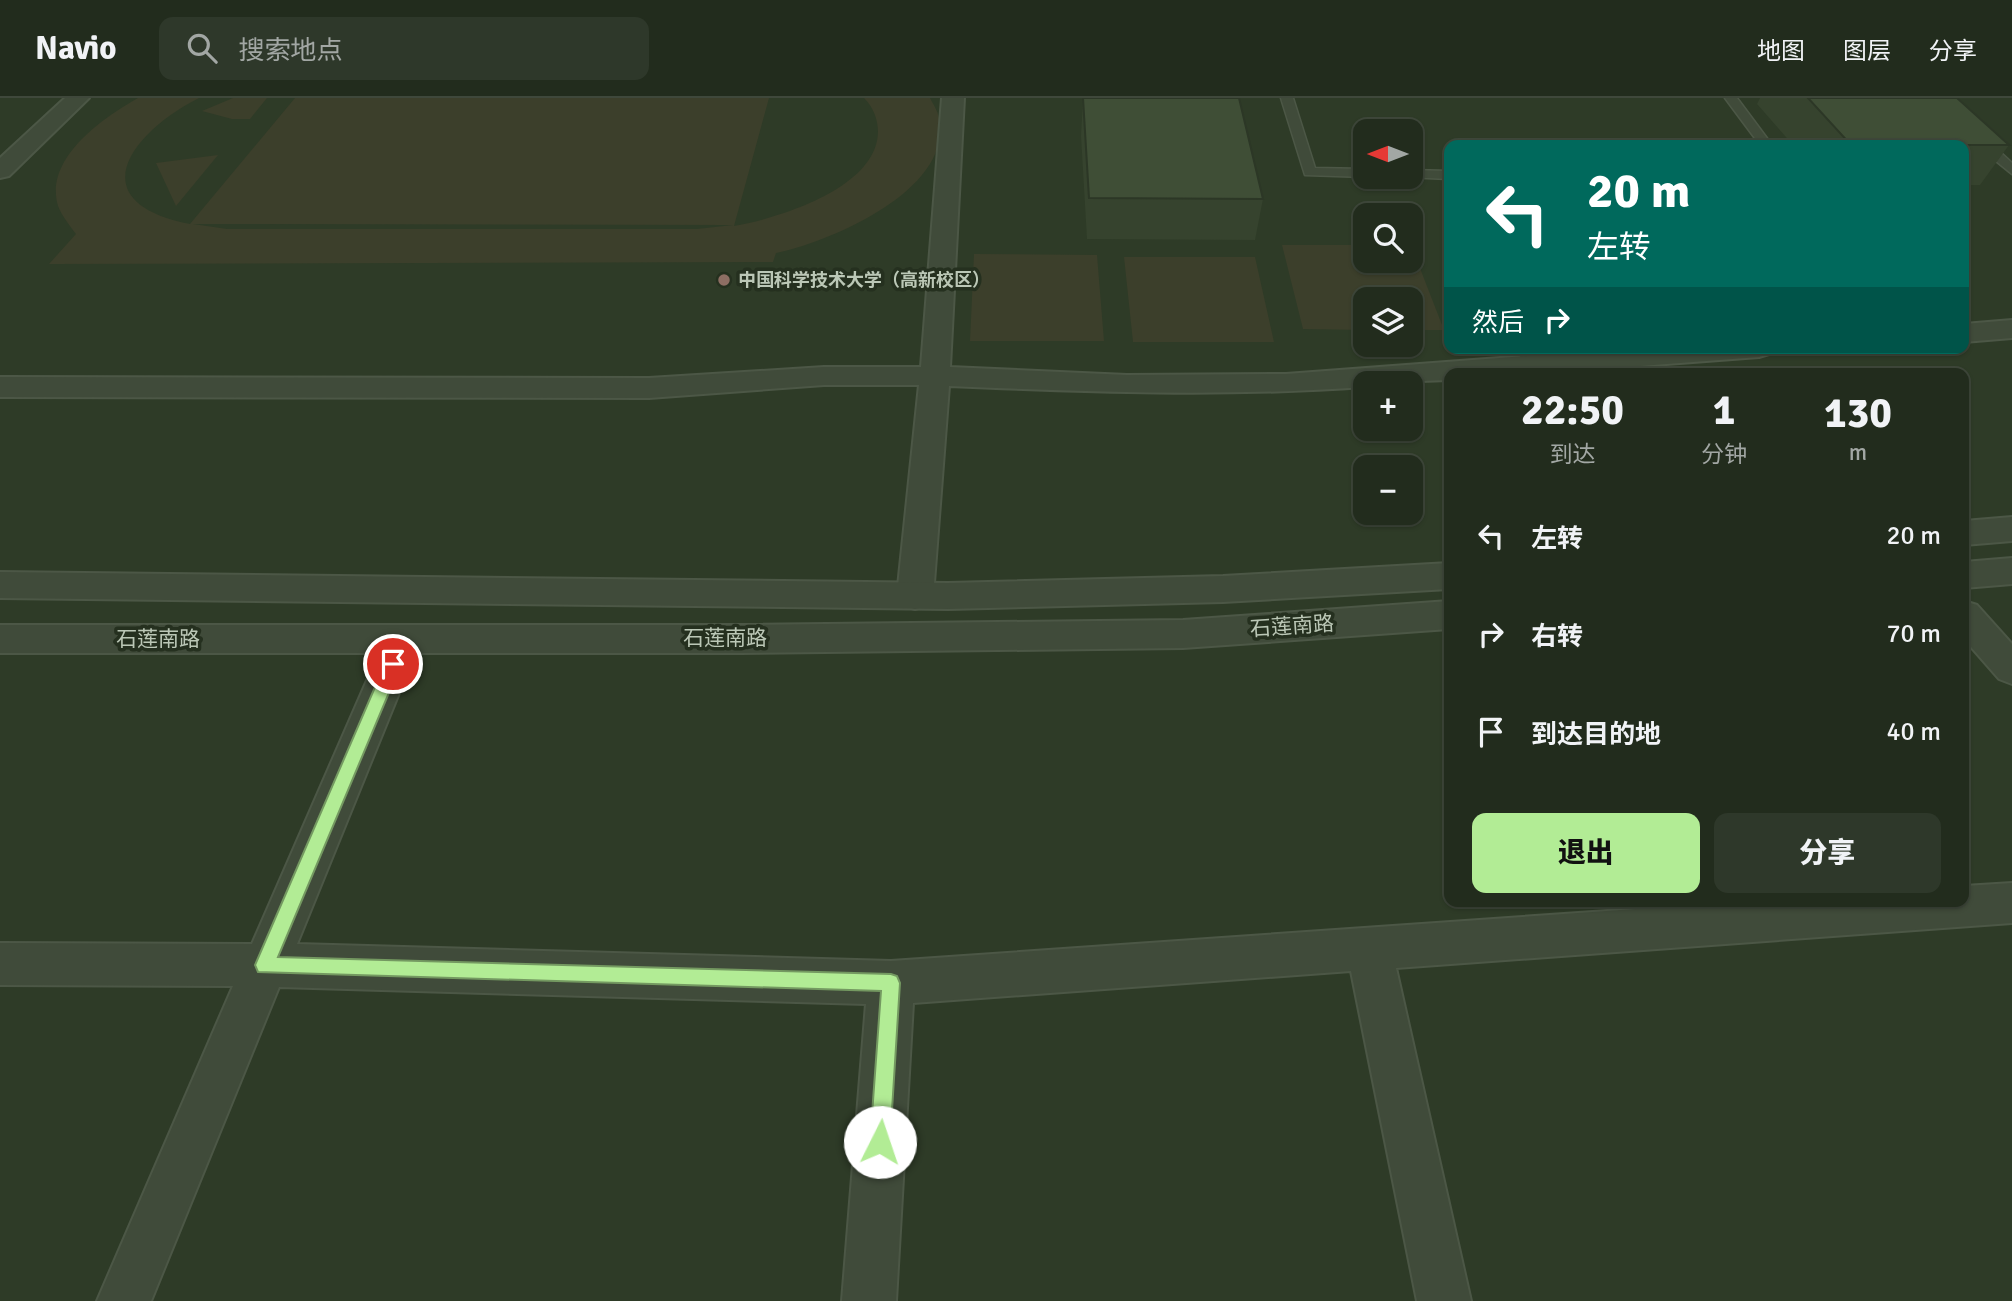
<!DOCTYPE html>
<html lang="zh">
<meta charset="utf-8">
<style>
:root{--surface:#222c1d;--page:#2e382a;--text:#f1f3f6;--muted:#a2a7a4;--line:#3f483b;--accent:#b2ec95}
body{margin:0;font-family:Signika,"Noto Sans SC",sans-serif;background:var(--page);color:var(--text);height:100vh;display:flex;flex-direction:column;font-size:26px;white-space:nowrap}
*{box-sizing:border-box;margin:0}
p{font-size:23px;color:var(--muted)}
.icon{flex:none;width:38px;height:38px;fill:none;stroke:currentColor;stroke-width:2;stroke-linecap:round;stroke-linejoin:round}
.map{position:relative;flex:1;overflow:hidden}
.panel{position:absolute;left:1444px;top:270px;width:525px;height:539px;display:flex;flex-direction:column;background:var(--surface);border-radius:14px;box-shadow:0 2px 5px #0004,0 0 0 2px var(--line)}
.panel>*{flex:none}
.guide{position:absolute;left:1444px;top:42px;width:525px;height:214px;border-radius:14px;box-shadow:0 2px 5px #0004,0 0 0 2px var(--line);background:#00695c;color:#fff;overflow:hidden}
.needle{width:46px;rotate:270deg}
.fabs{position:absolute;left:1353px;top:21px;display:grid;gap:14px}
.fabs a{display:grid;place-items:center;width:70px;height:70px;border-radius:14px;background:var(--surface);box-shadow:0 2px 5px #0004,0 0 0 2px var(--line);font-size:35px}
.pin{position:absolute;display:grid;place-items:center;width:60px;height:60px;color:#fff;margin:-30px;border:4px solid #fff;border-radius:50%;box-shadow:0 2px 7px #0007}
.me{position:absolute;width:77px;margin:-38px;rotate:4deg;stroke-linejoin:round;filter:drop-shadow(0 0 5px #0008)}
.turn{display:flex;align-items:center;gap:24px;height:147px;padding:0 28px;font-size:32px}
.turn .icon{width:91px;height:91px;stroke-width:2.5}
.turn b{display:block;font-size:49px;line-height:60px}
.then{display:flex;align-items:center;height:66px;padding:0 28px;background:#0003;gap:14px;font-size:26px}
.eta{display:flex;justify-content:space-evenly;align-items:center;height:119px;text-align:center}
.eta b{font-size:42px;font-weight:800;line-height:49px}
.primary-button{display:flex;gap:14px;margin-top:auto;padding:14px 28px}
.primary-button a{flex:1;height:80px;border-radius:14px;background:var(--accent);color:#111;font-size:28px;font-weight:800;line-height:80px;text-align:center}
.primary-button a+a{background:var(--page);color:var(--text)}
ul{padding:0;list-style:none}
li{display:flex;align-items:center;gap:21px;height:98px;padding:0 28px}
li div{flex:1}
li b{display:block;font-size:26px}
li em{font-style:normal}
header{display:flex;align-items:center;gap:42px;box-sizing:border-box;height:98px;padding:0 35px;background:var(--surface);border-bottom:2px solid var(--line)}
header strong{font-size:33px}
nav{display:flex;gap:38px;margin-inline-start:auto;font-size:24px}
.search{width:490px;height:63px;background:var(--page);display:flex;align-items:center;gap:18px;box-sizing:border-box;padding:0 24px;border-radius:14px;color:var(--muted);font-size:26px}
.map>svg:first-child{display:block}
</style>
<header>
<strong>Navio</strong>
<div class="search"><svg class="icon" aria-label="search" viewBox="0 0 24 24"><circle cx="10" cy="10" r="6"/><path d="M15 15l6 6"/></svg>搜索地点</div>
<nav><a>地图</a><a>图层</a><a>分享</a></nav>
</header>
<div class="map">
<svg width="2012" height="1203" viewBox="0 0 2012 1203">
<rect width="100%" height="100%" fill="#2e3b27"/>
<g fill="#3c3f2b" fill-rule="evenodd">
<path d="M138 0H199C130 35 79 104 190 126L295 0H769L734 128C779 120 877 90 878 34 878 21 873 9 864 0H930C933 6 938 13 939 20 954 92 829 144 776 155L773 164 49 166 76 136C70 128 62 118 58 108 44 60 103 20 138 0ZM193 126 733 127 697 131H227Z"/>
<polygon points="233,0 267,0 250,21 232,21 202,13"/>
<polygon points="218,57 176,108 156,65"/>
<polygon points="1282,147 1365,147 1365,163 1410,163 1411,147 1444,232 1411,232 1410,201 1365,201 1365,232 1303,231"/>
<polygon points="974,156 1097,157 1104,243 970,243"/>
<polygon points="1124,159 1255,159 1274,244 1133,244"/>
</g>
<g fill="none" stroke-linecap="round" stroke-linejoin="round">
<defs>
<g id="service">
<polygon points="1281,0 1293,0 1315,70 1365,71 1366,79 1305,77"/>
<polygon points="1725,0 1737,0 1772,47 1760,47"/>
<polygon points="1975,40 1985,40 2012,65 2012,76 1975,46"/>
<polygon points="1410,72 1449,73 1449,81 1405,79 1410,79"/>
<polygon points="1516,250 1532,250 1540,267 1538,271 1526,271"/>
</g>
<g id="minor">
<polygon points="65,0 89,0 9,78 0,80 0,60"/>
<path d="M942 0H964L950 269 1127 277 1286 276 1633 250H1773L1769 256 1759 259 1548 275H1449V282L1365 285V289C1226 299 1088 294 949 288L933 498 928 507 915 511 902 507 897 498 919 287H824L649 300 0 299V279L649 280 824 269H921Z"/>
<polygon points="2012,222 2012,240 1964,244 1964,226"/>
<polygon points="1964,503 1977,507 2012,546 2012,586 1999,581 1964,541"/>
<polygon points="403,527 416,531 421,541 297,846 891,863 1751,803 1964,803 1964,788 2012,785 2012,825 1396,870 1471,1203 1417,1203 1351,873 913,905 896,1203 842,1203 866,906 279,889 151,1203 97,1203 233,888 0,887 0,845 252,846 385,541 390,531"/>
</g>
<g id="tertiary">
<polygon points="2012,419 2012,443 1964,447 1964,423"/>
<polygon points="2012,460 2012,486 1964,490 1964,464"/>
<polygon points="1449,465 1449,491 1223,504 948,511 0,500 0,474 948,485 1223,478"/>
<polygon points="1449,503 1449,531 1183,550 741,555 0,555 0,527 741,527 1183,522"/>
</g>
</defs>
<use href="#service" stroke="#4c5746" stroke-width="3"/>
<use href="#minor" stroke="#4c5746" stroke-width="4"/>
<use href="#tertiary" stroke="#4c5746" stroke-width="4"/>
<use href="#service" fill="#404b3a" fill-rule="evenodd"/>
<use href="#minor" fill="#404b3a" fill-rule="evenodd"/>
<use href="#tertiary" fill="#404b3a" fill-rule="evenodd"/>
</g>
<g fill="#36432e">
<polygon points="1083,0 1263,101 1255,142 1087,141 1081,38"/>
<polygon points="1760,0 1957,0 2009,47 1980,87 1964,87 1964,47 1793,47 1757,6"/>
</g>
<g fill="#3f4e36" stroke="#2c3726" stroke-width="2">
<polygon points="1083,0 1239,0 1263,101 1089,100"/>
<polygon points="1808,0 1957,0 2009,47 1851,47"/>
</g>
<polygon fill="#b2ec95" stroke="#749961" stroke-width="2" points="393,560 401,566 278,859 891,876 897,878 900,885 890,1044 887,1051 880,1054 873,1051 870,1044 881,893 258,874 255,867 385,566"/>
<circle fill="#8d6e63" stroke="#25301f" stroke-width="2.5" cx="724" cy="182" r="7"/>
<g text-anchor="middle" stroke-width="7" stroke-linejoin="round" paint-order="stroke">
<g font-size="18" font-weight="bold" fill="#bbc7b6" stroke="#25301f" text-anchor="start">
<text x="738" y="188">中国科学技术大学（高新校区）</text>
</g>
<g font-size="21" fill="#bbc7b6" stroke="#25301f">
<text transform="translate(1292 528) rotate(-4)" y="7">石莲南路</text>
<text x="725" y="547">石莲南路</text>
<text x="158" y="548">石莲南路</text>
</g>
</g>
</svg>
<div class="fabs">
<a><svg class="needle" viewBox="-14 -14 28 28"><path d="M0-13l5 13h-10z" fill="#e53935"/><path d="M0 13l5-13h-10z" fill="#a2a7a4"/></svg></a>
<a><svg class="icon" aria-label="search" viewBox="0 0 24 24"><circle cx="10" cy="10" r="6"/><path d="M15 15l6 6"/></svg></a>
<a><svg class="icon" aria-label="layers" viewBox="0 0 24 24"><path d="M12 4l9 5-9 5-9-5zM3 14l9 5 9-5"/></svg></a>
<a>+</a>
<a>−</a>
</div>
<div class="pin" style="left:393px;top:566px;background:#d93025"><svg class="icon" aria-label="arrive" viewBox="0 0 24 24"><path d="M6 21V4h12l-3 4 3 4H6"/></svg></div>
<svg class="me" style="left:880px;top:1044px" viewBox="-20 -20 40 40"><circle r="19" fill="#fff"/><path d="M0-13L10 11 0 6-10 11z" fill="#b2ec95"/></svg>
<div class="guide">
<div class="turn"><svg class="icon" aria-label="left" viewBox="0 0 24 24"><path d="M17 20v-9H6M10 6l-5 5 5 5"/></svg><div><b>20 m</b>左转</div></div>
<div class="then">然后<svg class="icon" aria-label="right" viewBox="0 0 24 24"><path d="M7 20v-9h11M14 6l5 5-5 5"/></svg></div>
</div>
<section class="panel">
<div class="eta">
<div><b>22:50</b><p>到达</p></div>
<div><b>1</b><p>分钟</p></div>
<div><b>130</b><p>m</p></div>
</div>
<ul>
<li><svg class="icon" aria-label="left" viewBox="0 0 24 24"><path d="M17 20v-9H6M10 6l-5 5 5 5"/></svg><div><b>左转</b></div><em>20 m</em></li>
<li><svg class="icon" aria-label="right" viewBox="0 0 24 24"><path d="M7 20v-9h11M14 6l5 5-5 5"/></svg><div><b>右转</b></div><em>70 m</em></li>
<li><svg class="icon" aria-label="arrive" viewBox="0 0 24 24"><path d="M6 21V4h12l-3 4 3 4H6"/></svg><div><b>到达目的地</b></div><em>40 m</em></li>
</ul>
<div class="primary-button"><a>退出</a><a>分享</a></div>
</section>
</div>
